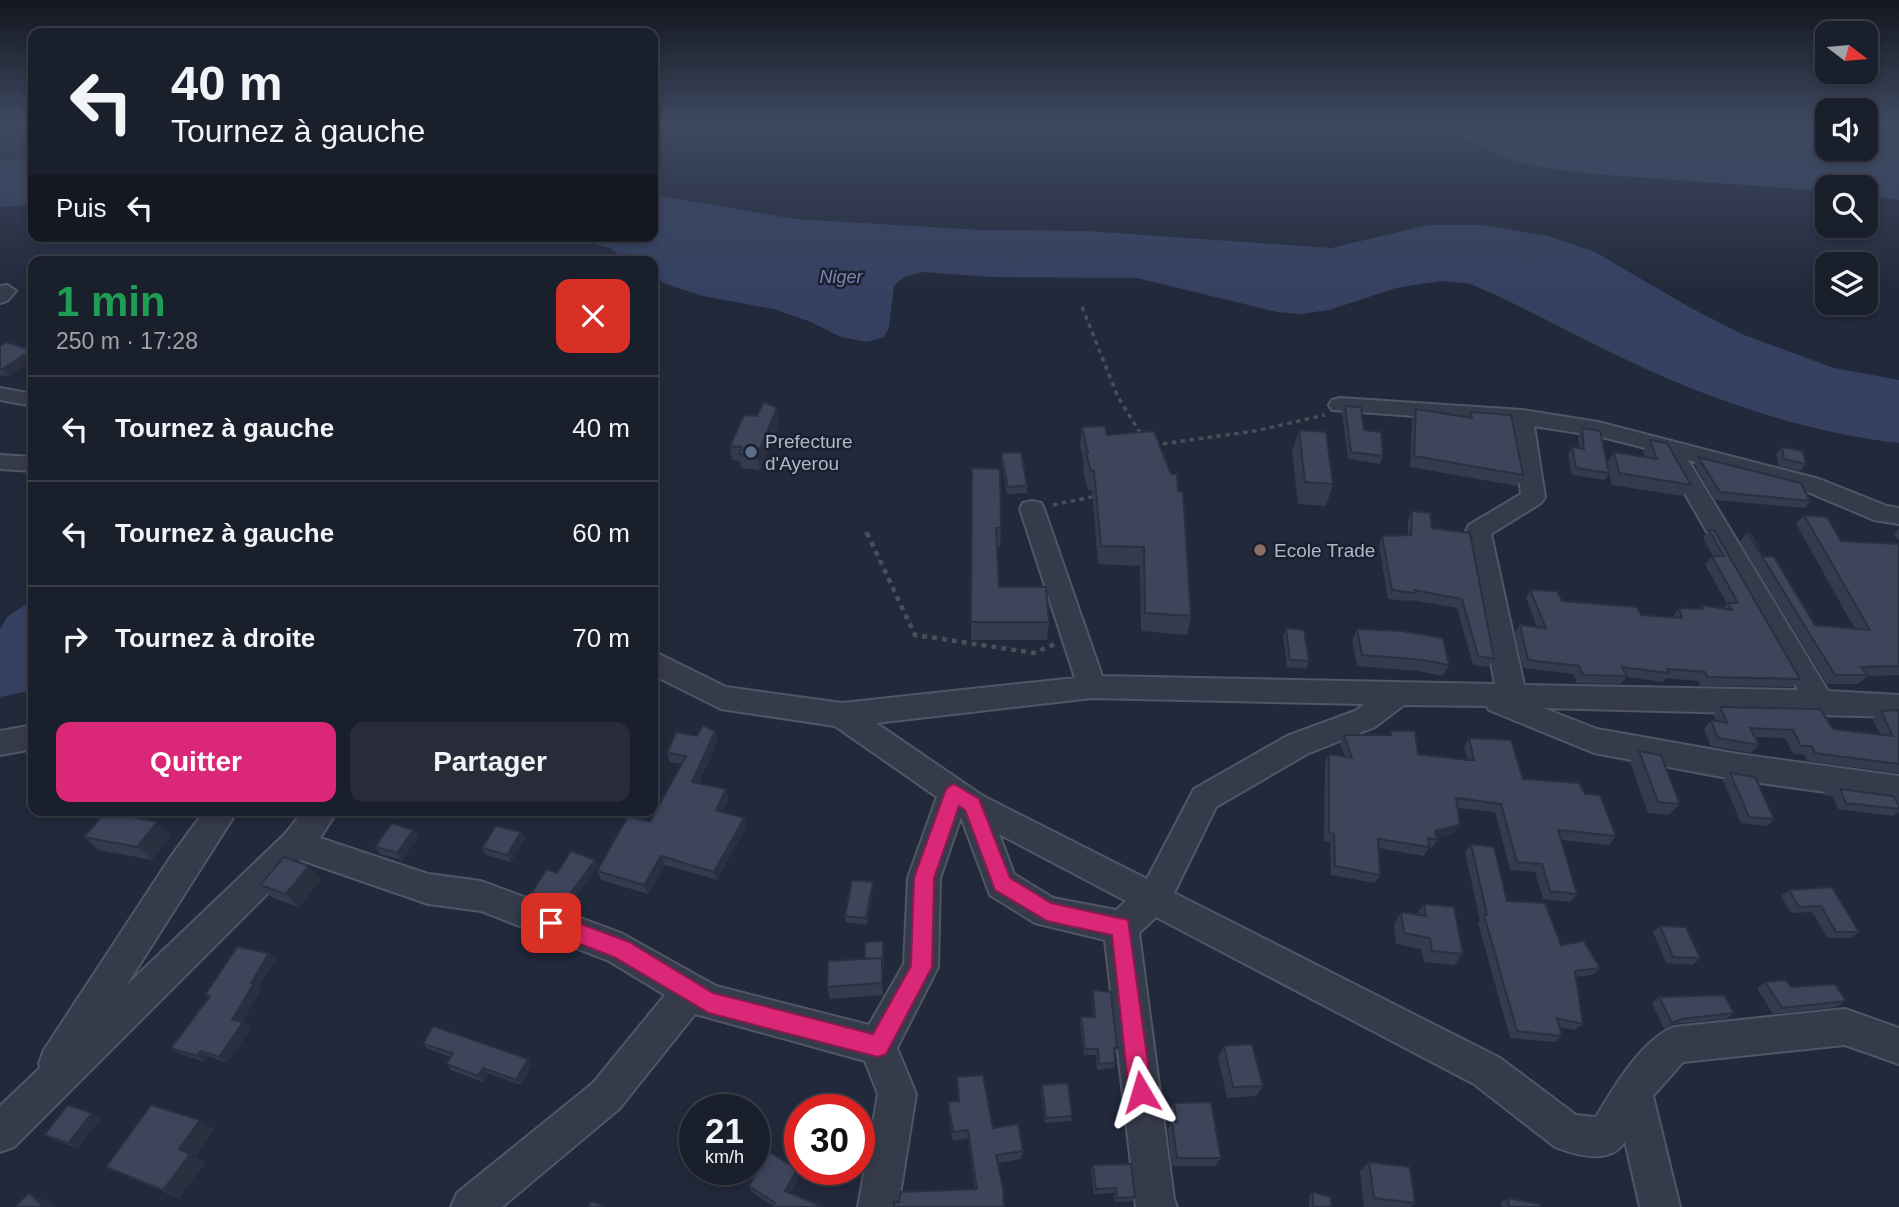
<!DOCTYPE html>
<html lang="fr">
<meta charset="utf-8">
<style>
:root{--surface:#1a1f2c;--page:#272c38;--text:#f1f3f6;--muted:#9fa2a9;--line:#383d48;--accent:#db2777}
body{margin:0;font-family:Helvetica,sans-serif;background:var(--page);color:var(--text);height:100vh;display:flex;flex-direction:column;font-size:26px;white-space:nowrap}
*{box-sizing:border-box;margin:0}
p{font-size:23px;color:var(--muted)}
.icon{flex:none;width:38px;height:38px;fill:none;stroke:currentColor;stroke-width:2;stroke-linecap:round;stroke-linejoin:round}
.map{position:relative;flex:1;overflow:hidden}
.panel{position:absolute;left:28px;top:256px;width:630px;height:560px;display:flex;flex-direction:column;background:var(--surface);border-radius:14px;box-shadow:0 4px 10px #0003,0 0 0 2px var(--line)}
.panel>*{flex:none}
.guide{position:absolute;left:28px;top:28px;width:630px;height:214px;border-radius:14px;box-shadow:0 4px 10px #0003,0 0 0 2px var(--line);background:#1a1f2c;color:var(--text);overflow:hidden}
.needle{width:46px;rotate:106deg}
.controls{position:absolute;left:1815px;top:21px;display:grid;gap:14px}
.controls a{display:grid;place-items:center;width:63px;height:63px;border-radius:14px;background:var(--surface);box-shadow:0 4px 10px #0003,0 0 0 2px var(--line);font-size:35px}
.speed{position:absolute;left:679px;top:1094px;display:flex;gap:14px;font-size:35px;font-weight:700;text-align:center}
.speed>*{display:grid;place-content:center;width:91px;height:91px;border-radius:50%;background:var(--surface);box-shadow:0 4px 10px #0003,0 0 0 2px var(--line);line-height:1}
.speed small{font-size:18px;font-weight:400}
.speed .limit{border:10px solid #d22;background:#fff;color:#111}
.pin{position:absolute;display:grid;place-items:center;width:60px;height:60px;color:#fff;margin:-30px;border-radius:14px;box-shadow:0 4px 10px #0006}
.me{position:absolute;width:77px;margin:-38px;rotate:353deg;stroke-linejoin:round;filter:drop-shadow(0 0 5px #0008)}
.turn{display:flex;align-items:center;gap:24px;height:147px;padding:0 28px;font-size:32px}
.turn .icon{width:91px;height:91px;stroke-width:2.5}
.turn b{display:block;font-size:49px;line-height:60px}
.then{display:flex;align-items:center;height:66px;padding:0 28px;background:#0003;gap:14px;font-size:26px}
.round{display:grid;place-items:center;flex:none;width:74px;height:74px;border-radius:14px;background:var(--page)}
.overview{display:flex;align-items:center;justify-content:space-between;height:119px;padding:0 28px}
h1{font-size:42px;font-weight:600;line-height:52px;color:#1e9e55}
.primary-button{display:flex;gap:14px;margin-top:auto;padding:14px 28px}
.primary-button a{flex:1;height:80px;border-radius:14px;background:var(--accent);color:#fff;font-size:28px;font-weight:600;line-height:80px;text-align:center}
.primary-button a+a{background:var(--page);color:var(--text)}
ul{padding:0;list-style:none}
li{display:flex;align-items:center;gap:21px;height:105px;padding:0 28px;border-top:2px solid var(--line)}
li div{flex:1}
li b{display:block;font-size:26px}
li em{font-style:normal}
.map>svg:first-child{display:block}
</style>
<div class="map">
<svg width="1899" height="1207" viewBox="0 0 1899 1207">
<rect width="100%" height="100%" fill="#22293b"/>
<g fill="#364162">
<polygon points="1419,123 1827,123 1827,149 1866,149 1866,123 1899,123 1899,200 1866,195 1866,187 1827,187 1827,191 1592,174 1540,167 1510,160 1451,132"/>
<polygon points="33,160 33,205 0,207 0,161"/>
<path d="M653 195 795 219 980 230 1087 231 1331 248 1428 225H1482L1548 236 1595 252 1691 308 1744 335 1834 368 1899 380V443C1796 431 1693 394 1600 347 1557 326 1515 303 1471 284L1441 281 1396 288 1329 310 1300 314 1277 312 1137 278 991 277 923 272 904 277 894 286 889 327 884 337 867 342 841 337 811 322 774 309 703 296 666 284 653 276V261H628L610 248 562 236H653Z"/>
<polygon points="33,600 33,690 0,697 0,629 8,616"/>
</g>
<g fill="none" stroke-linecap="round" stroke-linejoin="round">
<defs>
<g id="minor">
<polygon points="7,285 16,291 7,301 0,303 0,286"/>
<polygon points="0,388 33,394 33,406 0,400"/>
<path d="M1340 398 1522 410 1598 422 1819 479 1887 506 1899 508V524L1874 520 1803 490 1688 460 1828 691 1899 695V717L1543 708 1597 729 1738 754 1899 776V802L1738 780 1594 753 1489 710 1487 706 1404 705 1375 727 1307 754 1216 807 1174 893 1500 1058 1576 1115 1596 1117C1614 1087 1641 1040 1674 1027L1845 1009 1899 1028V1064L1845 1045 1683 1062 1653 1096 1680 1207H1640L1625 1141C1611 1165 1578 1156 1555 1147L1474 1084 1156 917 1139 933 1174 1199 1177 1207H1136L1105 940 1035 923 990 895 961 817 940 878 938 967 897 1048 916 1094 898 1207H858L878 1094 865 1061 695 1014 619 1109 502 1207H451L457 1193 593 1083 665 995 609 961 481 911 428 904 301 860 14 1147 0 1152V1106L40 1068 39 1063 44 1050 170 858 205 810H238L126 986 285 834 304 810H338L320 838 428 874 481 881 621 933 716 986 869 1025 904 964 908 878 937 797 835 726 721 709 653 675V651L726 687 842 703 1075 678 1020 509 1023 503 1032 501 1041 503 1044 509 1102 676 1495 684 1466 531 1469 525 1521 494 1512 423 1332 410 1329 405 1332 400ZM1534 426 1598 436 1661 452 1798 690 1524 685 1491 534 1541 503 1545 497ZM1092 698 1364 704 1355 711 1287 736 1194 789 1147 879 983 796 876 723ZM999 834 1126 901 1116 910 1053 898 1014 874Z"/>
<polygon points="0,455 33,457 33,471 0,469"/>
<polygon points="33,725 33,749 0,755 0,731"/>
</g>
</defs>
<use href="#minor" stroke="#515666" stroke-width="4"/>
<g stroke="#425259" stroke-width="3.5" stroke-dasharray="4.5 4.5" stroke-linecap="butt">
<polyline points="1082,307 1118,397 1142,436"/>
<polyline points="1154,445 1255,431 1325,415"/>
<polyline points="1053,505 1096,496"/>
<polyline points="866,532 867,535"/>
</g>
<polyline stroke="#425259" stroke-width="4.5" stroke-dasharray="5 5" stroke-linecap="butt" points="867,533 915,635 1034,653 1055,644"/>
<use href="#minor" fill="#363b4b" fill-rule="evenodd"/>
</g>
<g fill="#353b4e">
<polygon points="0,344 32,350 33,360 8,376 0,375"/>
<polygon points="1345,406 1364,430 1383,456 1380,464 1348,459 1342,413"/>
<polygon points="777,408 779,422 760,470 741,468 740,461 732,460 730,446 757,416"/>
<polygon points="1416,409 1468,417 1470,412 1523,475 1517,486 1410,467 1412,419"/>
<polygon points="1082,427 1107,435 1178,491 1191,616 1187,635 1141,631 1140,566 1098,564 1092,490 1088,490 1083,471 1084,465 1080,445"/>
<polygon points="1582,428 1607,463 1614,452 1645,457 1643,452 1650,440 1691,485 1683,496 1612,485 1607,465 1609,473 1605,480 1572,475 1568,454 1572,447 1579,448 1578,436"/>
<polygon points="1299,430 1333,484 1326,506 1298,504 1292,452"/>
<polygon points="1782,447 1806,464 1800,471 1779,466 1776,454"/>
<polygon points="1001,453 1027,486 1027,493 1007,494 1001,460"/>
<polygon points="1698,457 1810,501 1805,508 1715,500 1694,464"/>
<polygon points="972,468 1001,528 1000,547 997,547 999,587 1049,622 1047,640 971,640"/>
<polygon points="1412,511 1432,528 1494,659 1489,667 1473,665 1457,608 1411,600 1410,601 1388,599 1379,545 1382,536 1408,536 1408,520"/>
<polygon points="1804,515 1841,541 1899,544 1899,675 1867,676 1858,684 1827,684 1740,542 1747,532 1763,556 1815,625 1855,629 1796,524"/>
<polygon points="1899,528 1899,541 1894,534"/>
<polygon points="1709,530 1800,679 1792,687 1700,686 1698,681 1666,678 1662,682 1626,677 1621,684 1577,683 1573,674 1523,668 1515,633 1520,625 1537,627 1526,598 1530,590 1562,601 1641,615 1673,617 1679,608 1699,609 1702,605 1723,608 1727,604 1705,564 1713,556 1703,538"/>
<polygon points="1286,628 1309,661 1306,669 1287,667 1283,636"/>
<polygon points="1357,629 1449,665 1443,676 1418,671 1357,666 1352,640"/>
<polygon points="1720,707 1833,729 1880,734 1872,719 1881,711 1899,710 1899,773 1807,761 1804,754 1793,754 1785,738 1754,737 1759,745 1751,753 1711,746 1704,729 1711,720 1716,721 1713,715"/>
<polygon points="715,731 718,740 699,783 729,798 722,812 744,818 746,827 717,880 665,865 648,894 601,880 597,871 650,822 682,764 670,762 667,753 697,736"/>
<polygon points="1391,731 1418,754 1467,760 1464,746 1469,738 1523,779 1585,794 1616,836 1609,845 1561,840 1577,894 1570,902 1543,899 1535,872 1510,870 1495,812 1457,808 1454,833 1436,838 1437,840 1432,848 1429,847 1424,856 1378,848 1380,875 1375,883 1331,875 1330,842 1324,841 1325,762 1329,754 1345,756 1340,744 1344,735 1389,735"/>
<polygon points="1639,751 1680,804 1669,815 1648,813 1630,762"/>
<polygon points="1730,773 1774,819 1767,826 1741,823 1723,780"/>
<polygon points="1829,788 1893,796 1899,805 1899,812 1893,816 1838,809 1832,796 1822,795"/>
<polygon points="521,832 525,839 511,862 486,855 482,848"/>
<polygon points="171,836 152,860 99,850 84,837"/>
<polygon points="418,837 402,860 380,854 375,847"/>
<polygon points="1471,844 1507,901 1561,945 1600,968 1592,975 1576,977 1583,1024 1575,1030 1560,1027 1562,1036 1555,1042 1510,1038 1478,923 1480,921 1465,852"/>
<polygon points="598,866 567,910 536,898 532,892"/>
<polygon points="321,879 299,907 273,898 260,885"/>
<polygon points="873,882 873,889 867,925 846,922 845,916"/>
<polygon points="1832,887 1859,932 1851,938 1828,938 1812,912 1791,913 1781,896 1789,890"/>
<polygon points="1424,904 1463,954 1454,965 1424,962 1421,949 1396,944 1394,924 1401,912 1416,915"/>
<polygon points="1660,926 1700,958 1693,965 1666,963 1653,932"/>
<polygon points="883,941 884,966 883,966 883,995 830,999 827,987 865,959"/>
<polygon points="269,953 276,959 258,987 261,989 242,1022 251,1028 227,1063 209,1056 205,1062 179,1053 171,1048 209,998 205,995"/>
<polygon points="1765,982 1846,1001 1837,1007 1773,1014 1757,988"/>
<polygon points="1093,990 1117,1048 1115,1054 1115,1063 1114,1068 1097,1070 1096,1055 1084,1055 1080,1023 1081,1017 1093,1017 1092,996"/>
<polygon points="1659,997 1734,1013 1726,1019 1674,1024 1664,1029 1652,1003"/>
<polygon points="423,1044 532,1065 521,1085 488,1073 483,1082 451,1070 446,1064 451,1057 428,1049"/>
<polygon points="1224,1046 1263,1086 1256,1096 1227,1098 1218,1057"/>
<polygon points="957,1077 993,1128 1023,1151 1021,1159 998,1163 1003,1188 975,1189 968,1138 953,1141 948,1111 948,1102 958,1101"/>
<polygon points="1042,1085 1072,1116 1071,1121 1045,1123 1041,1090"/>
<polygon points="1174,1103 1221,1158 1215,1166 1172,1166 1168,1130 1171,1123 1169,1112"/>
<polygon points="101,1118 78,1148 54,1140 44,1135"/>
<polygon points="695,1128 695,1156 690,1153 684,1144"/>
<polygon points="214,1129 195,1157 205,1162 179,1198 123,1175 106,1167"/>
<polygon points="1369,1162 1415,1203 1411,1207 1364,1207 1360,1171"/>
<polygon points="1093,1165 1135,1197 1133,1201 1115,1202 1114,1193 1094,1194 1091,1169"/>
<polygon points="797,1169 799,1176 790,1193 773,1206 752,1192 749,1186"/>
<polygon points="1313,1192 1331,1207 1309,1207 1309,1196"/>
<polygon points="1508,1198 1540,1207 1502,1207 1501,1202"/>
</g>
<g fill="#2b3040">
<polygon points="32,350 33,360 8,376 2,369"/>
<polygon points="777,408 779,422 760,470 757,456"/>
<polygon points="715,731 718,740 695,791 692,782"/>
<polygon points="726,789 729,798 719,820 716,810"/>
<polygon points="744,818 746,827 717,880 714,872"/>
<polygon points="157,822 171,836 152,860 137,847"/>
<polygon points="1460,825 1454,833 1430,839 1435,831"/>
<polygon points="413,830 418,837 402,860 397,853"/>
<polygon points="521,832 525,839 511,862 507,855"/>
<polygon points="661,856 665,865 648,894 644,885"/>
<polygon points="595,860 598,866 567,910 563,903"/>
<polygon points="309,866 321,879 299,907 286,894"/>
<polygon points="873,882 873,889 867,925 866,918"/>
<polygon points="269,953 276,959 258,987 261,989 240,1026 232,1020 251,983"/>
<polygon points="882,958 883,970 883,995 882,983"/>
<polygon points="243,1022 251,1028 227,1063 219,1057"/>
<polygon points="201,1051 209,1056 205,1062 197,1056"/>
<polygon points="528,1059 532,1065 521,1085 516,1080"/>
<polygon points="483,1068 488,1073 483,1082 478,1076"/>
<polygon points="92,1113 101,1118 78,1148 68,1143"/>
<polygon points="200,1120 214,1129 195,1157 205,1162 179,1198 163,1190 179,1149"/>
<polygon points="861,1127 862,1132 859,1141 859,1133"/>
<polygon points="797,1169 799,1176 787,1197 785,1191"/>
<polygon points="29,1193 50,1202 55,1207 44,1207"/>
</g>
<g fill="#3e455b" stroke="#2b3040" stroke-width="2">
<polygon points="6,342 32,350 2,369 0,369 0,344 2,345"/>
<polygon points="764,402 777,408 757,456 739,454 742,447 730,446 744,415 757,416"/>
<polygon points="1345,406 1361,407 1364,430 1381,432 1383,456 1351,452"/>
<polygon points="1416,409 1472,418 1470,412 1511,415 1523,475 1414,456"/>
<polygon points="1105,426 1107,435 1154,431 1171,474 1177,474 1178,491 1183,492 1191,616 1145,613 1144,547 1101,546 1094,471 1091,471 1086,453 1088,453 1082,427"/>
<polygon points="1582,428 1600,431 1609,473 1576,468 1572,447 1584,449"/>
<polygon points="1299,430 1326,432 1333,484 1305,482"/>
<polygon points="1650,440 1667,443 1691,485 1619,473 1614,452 1657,459"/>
<polygon points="1782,447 1803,451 1806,464 1784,459"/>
<polygon points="1021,452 1027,486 1008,487 1001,453"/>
<polygon points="1698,457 1801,483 1810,501 1720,492"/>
<polygon points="972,468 1000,469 1001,528 996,528 999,587 1046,587 1049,622 971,622"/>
<polygon points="1412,511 1430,513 1432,528 1470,533 1494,659 1478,656 1462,599 1414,590 1414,593 1392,590 1382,536 1411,535"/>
<polygon points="1804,515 1827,517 1841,541 1899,544 1899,666 1861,667 1867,675 1835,675 1747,532 1751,533 1763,556 1774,557 1815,625 1870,630"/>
<polygon points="1709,530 1714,530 1800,679 1707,677 1705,672 1667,669 1669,673 1622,667 1627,676 1583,675 1579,666 1528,660 1520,625 1546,628 1530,590 1557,591 1562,601 1637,607 1641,615 1682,618 1679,608 1703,609 1702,605 1732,610 1728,603 1738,603 1712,556 1724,556"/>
<polygon points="1286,628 1304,630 1309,661 1290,660"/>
<polygon points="1357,629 1402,631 1443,638 1449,665 1424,660 1362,655"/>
<polygon points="1720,707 1820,709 1833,729 1893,736 1881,711 1899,710 1899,764 1815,753 1812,746 1801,746 1793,730 1750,728 1759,745 1718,738 1711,720 1727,723"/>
<polygon points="703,725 715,731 692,782 726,789 716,810 744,818 714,872 661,856 644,885 597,871 628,816 650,822 686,756 667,753 676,732 697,736"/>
<polygon points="1391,731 1415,731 1418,754 1467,760 1474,760 1469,738 1511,740 1523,779 1579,783 1585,794 1600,795 1616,836 1558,830 1577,894 1550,891 1542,864 1517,862 1501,804 1456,798 1460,825 1435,831 1437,840 1428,838 1429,847 1378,839 1380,875 1335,866 1334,834 1329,833 1329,754 1352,758 1344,735 1391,735"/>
<polygon points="1639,751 1661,755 1680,804 1658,802"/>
<polygon points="1730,773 1755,777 1774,819 1749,817"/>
<polygon points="1840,789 1893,796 1899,805 1899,809 1846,803"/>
<polygon points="105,812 157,822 137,847 84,837"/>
<polygon points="392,823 413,830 397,853 375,847"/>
<polygon points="496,826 521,832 507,855 482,848"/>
<polygon points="1471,844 1494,847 1507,901 1545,903 1561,945 1584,941 1600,968 1575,971 1583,1024 1557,1018 1562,1036 1517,1031 1484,915 1487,915"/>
<polygon points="571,851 595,860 563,903 532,892 547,869 557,873"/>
<polygon points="284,857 309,866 286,894 260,885"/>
<polygon points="852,880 873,882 866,918 845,916"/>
<polygon points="1832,887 1859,932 1836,932 1821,906 1799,907 1789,890"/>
<polygon points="1424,904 1454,907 1463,954 1432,951 1430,938 1404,933 1401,912 1426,916"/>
<polygon points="1660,926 1686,927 1700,958 1673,957"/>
<polygon points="883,941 883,960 882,960 882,958 865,959 865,942"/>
<polygon points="237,947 269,953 251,983 254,983 232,1020 243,1022 219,1057 201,1051 197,1056 171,1048 210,996 205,995"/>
<polygon points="882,958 882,983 827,987 828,961"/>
<polygon points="1786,980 1791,987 1835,984 1846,1001 1782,1008 1765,982"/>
<polygon points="1093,990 1111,992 1117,1048 1114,1048 1115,1063 1099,1064 1098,1049 1085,1049 1081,1017 1095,1017"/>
<polygon points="1724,995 1734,1013 1681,1019 1672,1023 1659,997"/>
<polygon points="433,1026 528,1059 516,1080 483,1068 478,1076 446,1064 453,1053 423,1044"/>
<polygon points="1252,1044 1263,1086 1233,1087 1224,1046"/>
<polygon points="983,1075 993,1128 1018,1124 1023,1151 996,1155 1003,1188 1004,1207 894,1207 894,1202 899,1202 901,1192 977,1189 968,1130 953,1132 948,1102 959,1101 957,1077"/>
<polygon points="1068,1083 1072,1116 1046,1118 1042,1085"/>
<polygon points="1211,1102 1221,1158 1177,1158 1172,1122 1177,1122 1174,1103"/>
<polygon points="68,1105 92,1113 68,1143 44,1135"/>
<polygon points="151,1105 200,1120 179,1149 190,1154 163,1190 106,1167"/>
<polygon points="695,1128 695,1151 684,1144"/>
<polygon points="769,1152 797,1169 785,1191 823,1207 772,1207 775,1203 749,1186"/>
<polygon points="1369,1162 1410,1167 1415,1203 1374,1198"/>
<polygon points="1131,1164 1135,1197 1117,1198 1116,1188 1096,1189 1093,1165"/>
<polygon points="1313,1192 1331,1197 1331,1207 1313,1207"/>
<polygon points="29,1193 44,1207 15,1207"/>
<polygon points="1508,1198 1539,1204 1540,1207 1509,1207"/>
<polygon points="591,1201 606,1207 588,1207"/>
</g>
<linearGradient id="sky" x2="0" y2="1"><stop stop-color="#131720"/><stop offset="0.42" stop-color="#3e4960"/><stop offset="1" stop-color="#3e4960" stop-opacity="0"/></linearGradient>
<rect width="1899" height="292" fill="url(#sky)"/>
<polygon fill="#db2777" stroke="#8e194d" stroke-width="2" points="954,784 979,799 1010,878 1051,903 1128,920 1152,1092 1149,1100 1141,1103 1133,1100 1129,1092 1112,935 1047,921 995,890 965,810 959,806 934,878 932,967 886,1054 878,1057 709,1013 614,957 544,930 541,923 544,916 551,913 629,942 713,993 873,1034 911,966 914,878 945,792 948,787"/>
<circle fill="#5c6f8a" stroke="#1b2030" stroke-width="2.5" cx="751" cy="452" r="7"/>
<circle fill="#8d6e63" stroke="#1b2030" stroke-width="2.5" cx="1260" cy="550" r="7"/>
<g text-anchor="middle" stroke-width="5" stroke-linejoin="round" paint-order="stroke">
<g font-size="18" font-style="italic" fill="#7986af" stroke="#1b2030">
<text x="841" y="283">Niger</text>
</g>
<g font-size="19" fill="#b1b6c7" stroke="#1b2030" text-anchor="start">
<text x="765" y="448">Prefecture<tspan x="765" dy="22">d'Ayerou</tspan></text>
<text x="1274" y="557">Ecole Trade</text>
</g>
</g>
</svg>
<div class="controls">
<a><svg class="needle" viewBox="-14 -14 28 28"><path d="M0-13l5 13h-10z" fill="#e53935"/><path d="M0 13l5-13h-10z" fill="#9fa2a9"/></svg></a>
<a><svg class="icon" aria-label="sound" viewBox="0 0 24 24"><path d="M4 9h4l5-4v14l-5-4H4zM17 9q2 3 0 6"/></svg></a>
<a><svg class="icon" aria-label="search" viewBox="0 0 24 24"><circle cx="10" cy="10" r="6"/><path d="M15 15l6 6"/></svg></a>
<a><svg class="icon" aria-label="layers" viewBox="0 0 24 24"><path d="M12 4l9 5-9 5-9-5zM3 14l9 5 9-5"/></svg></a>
</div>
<div class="speed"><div>21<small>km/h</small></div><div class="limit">30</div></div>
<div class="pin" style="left:551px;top:923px;background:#d93025"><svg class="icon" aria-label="arrive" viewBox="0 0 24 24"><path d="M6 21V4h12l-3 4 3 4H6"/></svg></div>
<svg class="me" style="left:1141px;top:1092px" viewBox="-20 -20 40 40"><path d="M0-17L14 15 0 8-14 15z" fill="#db2777" stroke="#fff" stroke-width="4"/></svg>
<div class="guide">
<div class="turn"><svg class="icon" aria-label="left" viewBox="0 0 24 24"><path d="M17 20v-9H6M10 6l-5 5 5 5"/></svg><div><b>40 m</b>Tournez à gauche</div></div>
<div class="then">Puis<svg class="icon" aria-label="left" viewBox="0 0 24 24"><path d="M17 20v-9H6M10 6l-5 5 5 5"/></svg></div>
</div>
<section class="panel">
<div class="overview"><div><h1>1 min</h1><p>250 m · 17:28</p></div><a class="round" style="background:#d93025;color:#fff"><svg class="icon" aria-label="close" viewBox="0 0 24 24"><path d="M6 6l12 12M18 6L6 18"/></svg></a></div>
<ul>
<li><svg class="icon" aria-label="left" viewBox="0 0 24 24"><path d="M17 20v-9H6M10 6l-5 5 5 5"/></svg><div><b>Tournez à gauche</b></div><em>40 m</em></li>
<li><svg class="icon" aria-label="left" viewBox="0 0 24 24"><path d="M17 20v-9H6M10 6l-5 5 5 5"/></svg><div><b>Tournez à gauche</b></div><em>60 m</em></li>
<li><svg class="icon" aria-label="right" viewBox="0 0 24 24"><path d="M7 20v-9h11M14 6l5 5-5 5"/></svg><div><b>Tournez à droite</b></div><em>70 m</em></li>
</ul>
<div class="primary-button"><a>Quitter</a><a>Partager</a></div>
</section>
</div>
